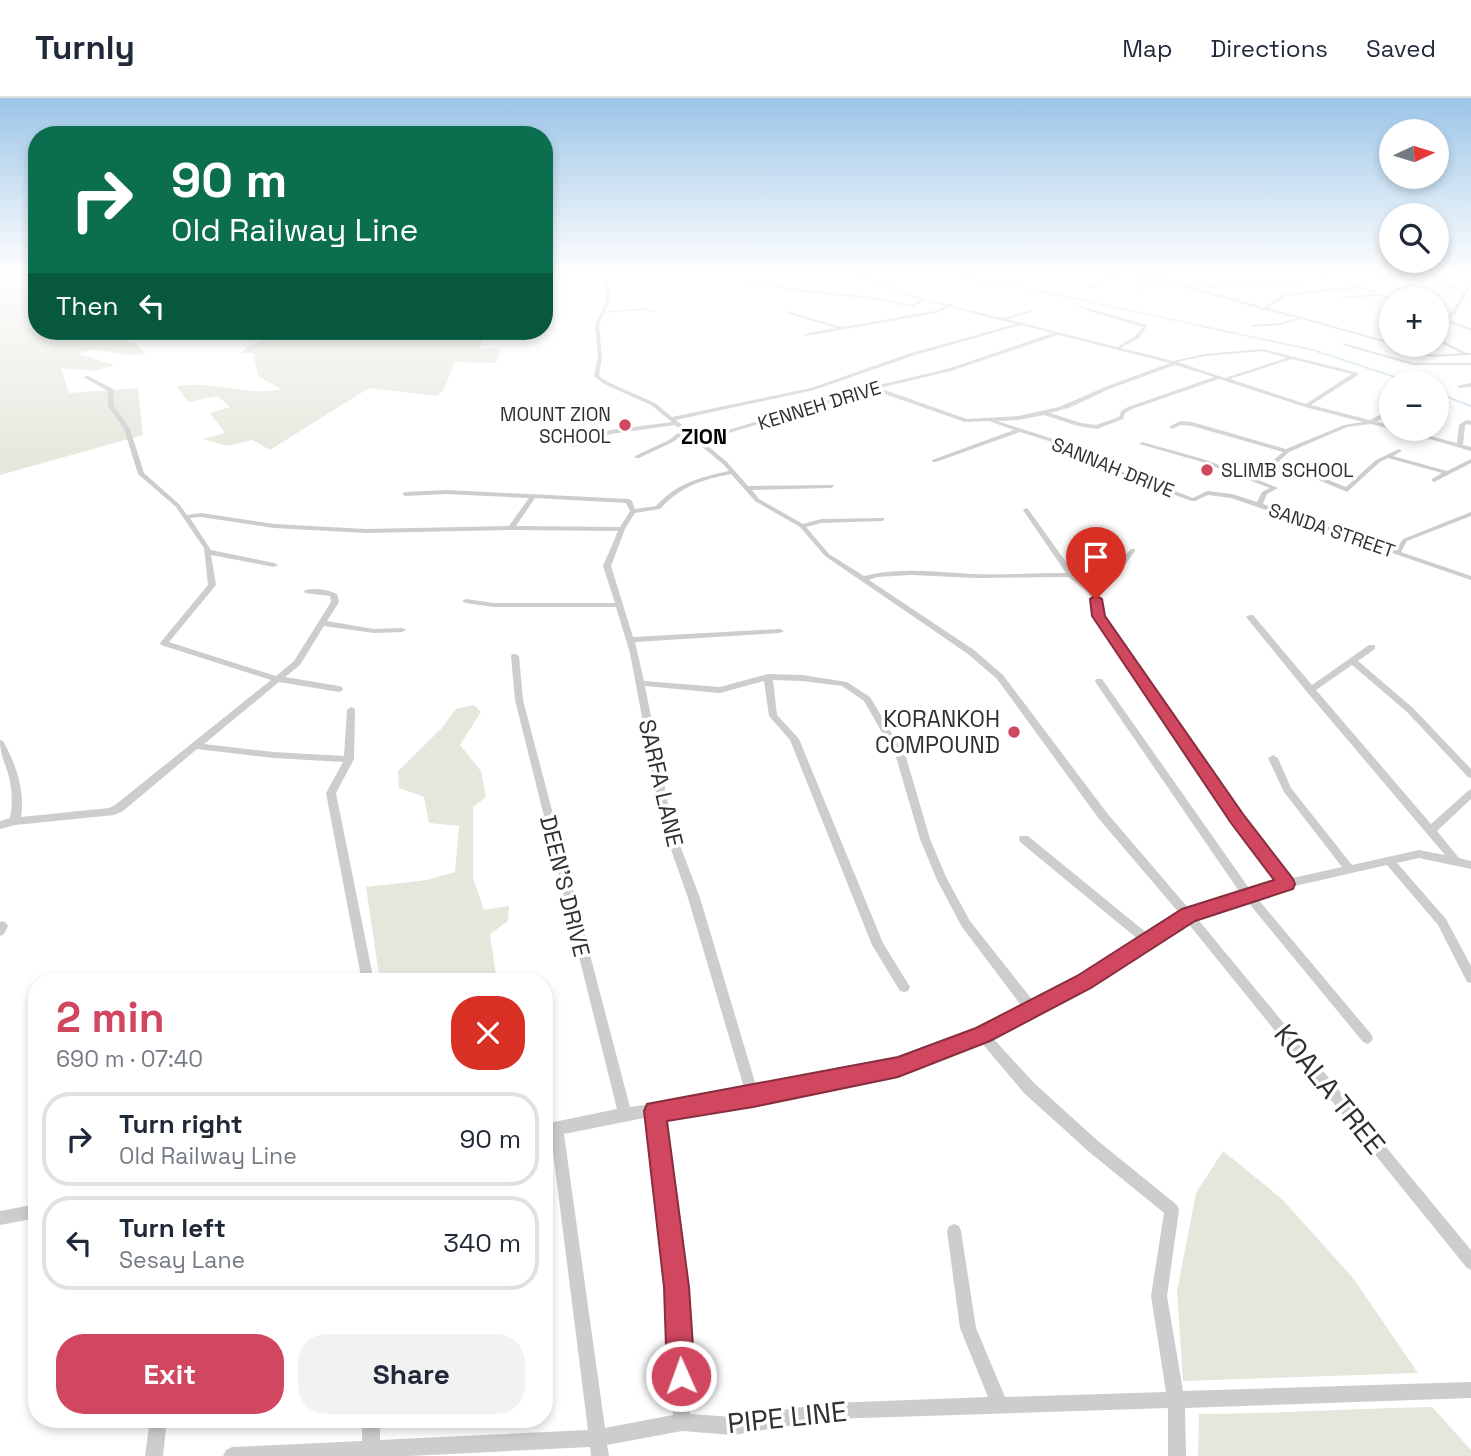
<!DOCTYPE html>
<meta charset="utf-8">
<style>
:root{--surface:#fff;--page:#f2f2f3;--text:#1f2937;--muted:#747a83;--line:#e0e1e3;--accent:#d14760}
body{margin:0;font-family:"Space Grotesk",sans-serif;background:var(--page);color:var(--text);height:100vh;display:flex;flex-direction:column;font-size:26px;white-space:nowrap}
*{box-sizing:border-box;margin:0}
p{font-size:23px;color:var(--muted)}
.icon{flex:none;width:38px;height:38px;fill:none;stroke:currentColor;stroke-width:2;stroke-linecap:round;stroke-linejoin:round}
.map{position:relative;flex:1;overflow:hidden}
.side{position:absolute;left:28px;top:875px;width:525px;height:455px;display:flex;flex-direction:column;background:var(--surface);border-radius:28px;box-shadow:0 4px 10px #0003}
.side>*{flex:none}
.guide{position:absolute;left:28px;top:28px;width:525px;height:214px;border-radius:28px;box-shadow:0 4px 10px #0003;background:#0b6e4f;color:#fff;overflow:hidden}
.needle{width:46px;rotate:86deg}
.buttons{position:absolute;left:1379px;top:21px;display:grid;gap:14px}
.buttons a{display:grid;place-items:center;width:70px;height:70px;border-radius:50%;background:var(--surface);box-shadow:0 4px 10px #0003;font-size:35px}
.pin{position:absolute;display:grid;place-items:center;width:60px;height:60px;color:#fff;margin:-72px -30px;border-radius:50% 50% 50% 0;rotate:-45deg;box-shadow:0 0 7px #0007}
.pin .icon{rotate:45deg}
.me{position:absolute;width:77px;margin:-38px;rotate:358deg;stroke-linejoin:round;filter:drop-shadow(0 0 5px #0008)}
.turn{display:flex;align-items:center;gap:24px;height:147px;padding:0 28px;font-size:32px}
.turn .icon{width:91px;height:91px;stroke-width:2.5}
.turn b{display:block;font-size:49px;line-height:60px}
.then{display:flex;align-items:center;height:66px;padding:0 28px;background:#0003;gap:14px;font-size:26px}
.round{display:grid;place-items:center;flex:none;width:74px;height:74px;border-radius:28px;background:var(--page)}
.overview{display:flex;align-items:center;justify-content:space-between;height:119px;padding:0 28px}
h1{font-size:42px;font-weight:700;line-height:52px;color:var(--accent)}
.primary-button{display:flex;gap:14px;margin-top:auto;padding:14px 28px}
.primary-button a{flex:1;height:80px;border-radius:28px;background:var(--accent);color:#fff;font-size:28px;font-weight:700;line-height:80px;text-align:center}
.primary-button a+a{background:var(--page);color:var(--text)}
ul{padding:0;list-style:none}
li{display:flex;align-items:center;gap:21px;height:94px;margin:0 14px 10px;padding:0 14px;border:4px solid var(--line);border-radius:28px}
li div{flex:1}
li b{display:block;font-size:26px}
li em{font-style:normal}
header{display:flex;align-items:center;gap:42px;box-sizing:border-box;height:98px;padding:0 35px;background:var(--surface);border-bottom:2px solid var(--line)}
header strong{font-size:33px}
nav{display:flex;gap:38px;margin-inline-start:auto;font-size:24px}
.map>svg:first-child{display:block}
</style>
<header>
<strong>Turnly</strong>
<nav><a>Map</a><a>Directions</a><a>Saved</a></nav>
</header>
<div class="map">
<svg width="1471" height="1358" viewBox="0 0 1471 1358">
<rect width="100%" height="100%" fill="#fff"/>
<g fill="#e4e8dc">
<path d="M0 175H37V233H124L114 239 135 245 145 255C122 263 100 244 78 256L115 267 95 273 61 270 69 295 138 290 143 337 0 377Z"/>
<path d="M285 233H485L479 251H500L496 265 455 264 444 291 437 298 369 290 270 352 252 342 227 348 203 341 225 335 210 315 230 309 218 298 188 304 177 288C212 282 246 299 281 291L258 278 253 255H241L248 248Z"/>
<polygon points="474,607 481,614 460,647 481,673 486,699 473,709 473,780 484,812 509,808 508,823 490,836 497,884 423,884 421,877 380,884 366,789 427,782 455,774 459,728 429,725 424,699 399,690 398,673 441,631 456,611"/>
<polygon points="1223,1053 1282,1101 1353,1180 1418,1275 1183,1283 1177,1193 1196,1095"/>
<path d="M1432 1309 1471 1352V1358H1198L1199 1316C1277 1316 1354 1310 1432 1309Z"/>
</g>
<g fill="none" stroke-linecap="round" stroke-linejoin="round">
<g stroke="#cbdfe6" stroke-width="2">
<polyline points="954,175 971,181 1007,186 1313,252 1413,285"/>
<polyline points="1437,295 1471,308"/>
</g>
<g fill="#cdcdcd" fill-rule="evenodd">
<polygon points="25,175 30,175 15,185 0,189 0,187 13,183"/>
<path d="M850 175H856C879 184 932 208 953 206V208L1002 220 1032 212V214L1007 221 1117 249 1135 238 1143 229 1076 209 1079 208 1148 227 1139 240 1121 250 1173 263 1205 256 1263 251 1358 275V277L1311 307 1370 322 1391 311V315L1376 324 1391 327V331L1371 326 1347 329 1289 354 1276 366 1306 373 1346 389 1376 362 1399 351 1402 353 1393 358 1447 373 1471 361V365L1434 384 1432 383V381L1442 375 1388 360 1380 364 1347 394 1302 375 1271 369 1248 378 1278 390 1267 396 1263 406 1395 452 1403 441 1471 414V418L1407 443 1401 454 1471 478V482L1231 400 1208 397 1195 403H1191L1112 373 1071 350 1020 334 936 364H932V362L1014 332 989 323 965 324 873 292 702 343 727 364 748 388 833 387 834 388 831 390 752 392 759 401 803 426 821 421 884 420V422L882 423 821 425 806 429 829 456 864 478C899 469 937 474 973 476 1004 477 1035 475 1066 475L1023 412 1026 410 1028 411 1074 475 1090 488 1118 464 1131 451H1135V453L1124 468 1094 492 1100 501 1103 518 1241 717 1288 781 1342 769 1284 694 1268 660 1273 657 1278 660 1291 690 1352 767 1419 752 1445 757 1307 594 1246 519 1250 517H1253L1312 587 1369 547H1375V551L1358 563 1413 610 1471 671V680L1468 679 1407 614 1352 567 1316 592 1431 726 1468 693 1471 691V701L1437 733 1459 760 1471 763V771L1419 760 1397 765 1446 821 1471 868V885L1467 884 1438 827 1387 767 1286 790 1257 800 1371 936 1373 940 1371 944 1367 946 1363 944 1247 803 1196 819 1471 1152V1172L1466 1169 1187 824 1088 888 992 939 1034 985 1098 1043 1177 1107 1179 1112 1167 1198 1183 1293 1471 1284V1300L1185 1310 1186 1358H1168V1310L831 1321 733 1337 682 1333 607 1347 609 1358H591L590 1349 409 1358H223L226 1352 232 1349 362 1343V1321H380V1342L588 1332 551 1038 544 1040V1026L617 1011 515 602 511 558 512 556H515L519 558 523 602 630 1009 745 993 688 800 662 726 630 555 616 509H494L466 505 462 503 466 501 494 505H615L603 468 618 433 511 432 366 435 274 430 201 419 190 420 211 452 274 465 278 467 274 469 211 457 216 487 169 544 276 578 294 563 331 504 330 498 305 495 304 493C312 489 329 492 337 496L339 504 327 523 374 531 402 530 406 532 402 534 374 535 324 528 300 567 285 579 339 588 342 589 343 591 342 593 339 594 279 584 204 646 274 654 344 658 347 612 351 609 354 610 355 612 354 661 336 695 374 884H362L326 695 343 664 274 660 197 651 123 713 114 717 15 727 0 731V723L10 720C13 705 12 690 8 675 4 663 0 655 0 642L3 643C16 666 25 692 21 719L109 710 115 707 271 582 161 547 160 545 208 487 204 450 176 409 138 376 124 331 108 308V293L83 279 88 278 113 291 114 308 130 331 144 375 180 407 187 417 201 415 274 426 366 431 509 428 529 400 446 396 405 398 402 396 405 394 446 392 629 401 632 403 635 411 656 408C676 386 700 379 729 373L723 366 685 335 673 344 639 360H635V358L669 342 682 332 675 327 611 336 574 349 569 348 610 332 672 324 651 307 604 286 594 278 598 259 595 227 605 206 607 195 604 182 607 183 611 195 605 214 642 210 657 213 655 214 642 212 604 215 599 227 602 259 599 278 608 284 655 305 672 319 811 290 911 255 1016 226 950 209 936 215 806 238 804 236 836 230 786 215V213L842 229 935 213 945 208 925 203 911 209 873 201 794 193 744 182 746 181 794 191 873 199 911 207 921 202ZM1021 227 1053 235 947 271 871 289 699 341 676 322 814 292 915 257ZM1058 237 1170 265 1105 289 1059 309 1018 318 967 321 879 290 951 273ZM1263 253 1287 260 1225 280 1177 264 1205 258ZM1292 261 1352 276 1306 306 1230 281ZM1175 267 1214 279 1128 309 1121 313 1119 319 1096 327 1081 325 1050 315 1071 309 1109 291ZM1219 281 1305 309 1363 324 1344 327 1286 351 1192 324 1180 323 1169 329 1172 331 1181 327 1192 328 1283 354 1269 366 1243 376 1203 361 1142 344 1139 346 1199 363 1270 390 1262 394 1257 404 1232 396 1207 393 1193 400 1116 371 1075 348 997 323 1018 322 1044 317 1078 328 1097 331 1123 321 1125 315 1132 311ZM731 376 755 403 800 429 825 458 968 556 997 581 1099 721 1180 816 1148 836 1028 738H1020L1019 741 1020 744 1139 842 1080 880 1034 904 970 823 947 781 930 741 906 659 870 599 847 584 802 577 768 576 720 589 644 583 635 544 780 535 784 533 780 531 633 539 611 468 625 431 635 415 660 411C681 388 701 382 731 376ZM535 400 626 405 630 413 620 429 516 428ZM911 477 976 480 1069 479 1087 494 1092 501 1095 518 1233 723 1278 784 1251 793 1102 581H1096L1095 583 1096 585 1241 796 1190 812 1107 715 1003 577 974 552 869 482 877 479ZM773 582 802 583 842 588 864 603 896 659 920 741 937 782 962 829 1023 910 979 933 898 963 757 991 700 800 672 726 645 588 720 595 764 583 769 618 790 642 872 847 900 893 904 894 908 893 910 889 883 845 799 641 777 617ZM981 944 1024 995 1088 1053 1164 1115 1151 1198 1166 1294 1005 1299 976 1230 961 1133 959 1128 954 1126 949 1128 947 1133 960 1230 988 1299 831 1305 733 1319 690 1316 684 1189 662 1017 753 1005 898 975ZM649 1019 668 1189 673 1317 605 1330 564 1036Z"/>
<path d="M1118 175H1133L1154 178C1160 174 1172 175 1180 175L1157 179 1196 190 1239 184 1341 183 1239 186 1200 191 1264 209 1284 196 1355 188 1357 187 1395 201 1391 202 1380 198 1341 200 1339 199 1375 196 1360 190 1285 198 1268 210 1391 244V246L1301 221 1281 227 1250 229 1252 227 1281 225 1297 220 1265 212 1261 213V211L1169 185 1135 192 1133 191 1166 184 1152 180 1123 176 1088 191 1085 190Z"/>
<polygon points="1310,175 1319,175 1330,178 1328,179"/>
<polygon points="1351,175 1366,175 1438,183 1465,192 1471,186 1471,189 1455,216 1448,222 1471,230 1471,233 1437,220 1437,218 1444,220 1448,218 1463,195 1437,185"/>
<polygon points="1456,175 1471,175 1471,177 1458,176"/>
<polygon points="1437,240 1467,255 1471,255 1471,257 1431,259 1395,247 1401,247 1431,257 1461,255 1437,243"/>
<polygon points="1343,245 1413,265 1471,265 1471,267 1413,267 1343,247"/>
<polygon points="1471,285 1471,289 1460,290 1457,288"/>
<polygon points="1466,322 1471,323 1471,327 1467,326 1465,328 1463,347 1471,349 1471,353 1395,331 1403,331 1457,345 1459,327"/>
<polygon points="2,823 6,825 8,828 4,836 0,838 0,824"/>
<polygon points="37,1106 37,1120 0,1127 0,1113"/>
<polygon points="150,1321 167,1321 163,1358 145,1358"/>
</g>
</g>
<linearGradient id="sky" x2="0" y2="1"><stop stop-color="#9cc5e7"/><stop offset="0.48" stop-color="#fff"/><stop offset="1" stop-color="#fff" stop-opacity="0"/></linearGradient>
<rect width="1471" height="365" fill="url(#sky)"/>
<polygon fill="#d14760" stroke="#882e3e" stroke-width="2" points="1096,497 1102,501 1105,518 1243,716 1293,781 1295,786 1293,791 1195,823 1091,890 990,943 898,979 753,1009 667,1023 689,1189 695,1278 691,1288 681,1292 671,1288 667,1278 664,1189 644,1013 647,1006 898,959 976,930 1077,878 1182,811 1274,782 1231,725 1092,518 1090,501"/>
<g fill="#d14760" stroke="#fff" stroke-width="2.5">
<circle cx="625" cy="327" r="7"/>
<circle cx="1207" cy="372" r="7"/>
<circle cx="1014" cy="634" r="7"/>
</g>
<g text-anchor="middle" stroke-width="7" stroke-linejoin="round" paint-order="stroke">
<g font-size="19" fill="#303030" stroke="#fff">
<text transform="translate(819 307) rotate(-17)" y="7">KENNEH DRIVE</text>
<text transform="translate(1113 369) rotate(22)" y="7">SANNAH DRIVE</text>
<text transform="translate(1332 432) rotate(19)" y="7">SANDA STREET</text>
</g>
<g font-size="19" fill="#303030" stroke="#fff" text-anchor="end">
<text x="611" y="323">MOUNT ZION<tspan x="611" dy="22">SCHOOL</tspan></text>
<text x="1221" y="379" text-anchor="start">SLIMB SCHOOL</text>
</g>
<g font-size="21" font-weight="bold" fill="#000" stroke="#fff">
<text x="704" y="346">ZION</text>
</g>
<g font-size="23" fill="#303030" stroke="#fff" text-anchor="end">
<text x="1000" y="629">KORANKOH<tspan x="1000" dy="26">COMPOUND</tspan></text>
</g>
<g font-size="23" fill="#303030" stroke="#fff">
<text transform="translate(661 685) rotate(77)" y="8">SARFA LANE</text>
<text transform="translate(565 788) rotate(76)" y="8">DEEN'S DRIVE</text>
</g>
<g font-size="28" fill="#303030" stroke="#fff">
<text transform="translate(1330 991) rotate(51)" y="10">KOALA TREE</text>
<text transform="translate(787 1319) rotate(-6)" y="10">PIPE LINE</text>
</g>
</g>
</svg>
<div class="buttons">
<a><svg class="needle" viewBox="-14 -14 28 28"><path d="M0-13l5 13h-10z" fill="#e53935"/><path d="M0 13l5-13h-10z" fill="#747a83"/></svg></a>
<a><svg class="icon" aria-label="search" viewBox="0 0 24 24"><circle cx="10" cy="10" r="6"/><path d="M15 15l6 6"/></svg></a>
<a>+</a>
<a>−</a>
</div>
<div class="pin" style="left:1096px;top:501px;background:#d93025"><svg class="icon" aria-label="arrive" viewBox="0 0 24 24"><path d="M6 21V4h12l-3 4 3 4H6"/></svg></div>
<svg class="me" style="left:681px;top:1278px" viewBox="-20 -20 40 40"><circle r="17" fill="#d14760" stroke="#fff" stroke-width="3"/><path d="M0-11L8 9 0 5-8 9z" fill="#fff"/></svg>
<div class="guide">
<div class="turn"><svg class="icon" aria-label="right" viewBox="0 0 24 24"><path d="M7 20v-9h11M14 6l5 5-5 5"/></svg><div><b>90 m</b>Old Railway Line</div></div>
<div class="then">Then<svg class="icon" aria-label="left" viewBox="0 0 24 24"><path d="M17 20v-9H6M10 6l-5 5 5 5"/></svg></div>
</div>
<section class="side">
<div class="overview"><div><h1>2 min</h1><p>690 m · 07:40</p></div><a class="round" style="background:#d93025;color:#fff"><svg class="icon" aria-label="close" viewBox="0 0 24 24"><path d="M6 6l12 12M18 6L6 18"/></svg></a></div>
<ul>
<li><svg class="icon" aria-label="right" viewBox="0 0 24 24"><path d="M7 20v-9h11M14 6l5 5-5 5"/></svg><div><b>Turn right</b><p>Old Railway Line</p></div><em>90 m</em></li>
<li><svg class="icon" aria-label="left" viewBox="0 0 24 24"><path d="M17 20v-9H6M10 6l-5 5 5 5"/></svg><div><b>Turn left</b><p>Sesay Lane</p></div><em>340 m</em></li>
</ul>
<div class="primary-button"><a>Exit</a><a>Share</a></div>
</section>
</div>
